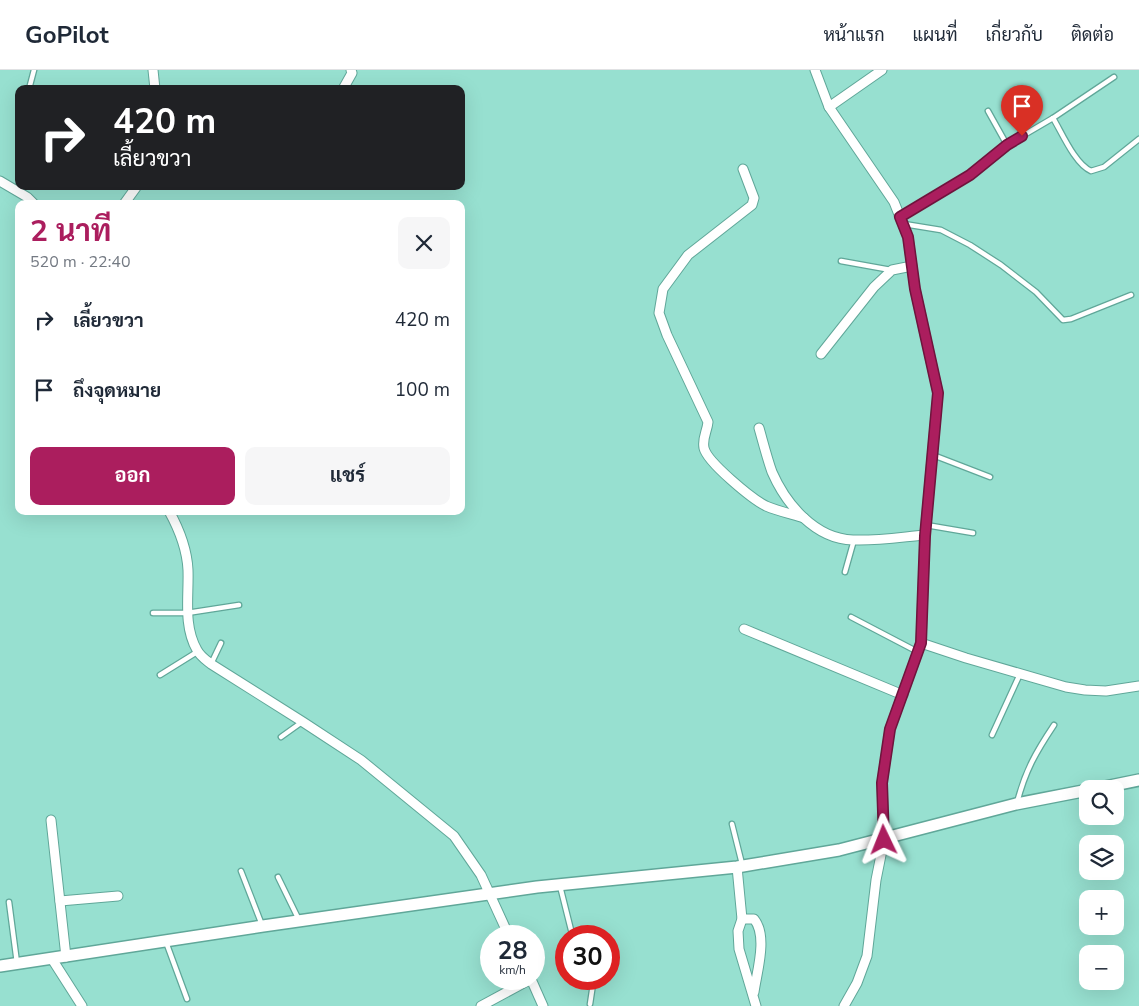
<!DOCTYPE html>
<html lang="th">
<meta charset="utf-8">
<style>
:root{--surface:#fff;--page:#f6f6f7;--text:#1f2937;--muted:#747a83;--line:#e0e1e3;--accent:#ab1e5e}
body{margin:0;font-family:"Nunito Sans",Sarabun,sans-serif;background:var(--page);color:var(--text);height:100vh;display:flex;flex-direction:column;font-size:19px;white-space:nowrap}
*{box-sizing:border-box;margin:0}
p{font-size:16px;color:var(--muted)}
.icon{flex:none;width:28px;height:28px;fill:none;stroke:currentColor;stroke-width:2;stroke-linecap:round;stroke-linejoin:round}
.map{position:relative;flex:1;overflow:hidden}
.drawer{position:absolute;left:15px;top:130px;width:450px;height:315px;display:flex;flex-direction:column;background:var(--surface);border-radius:10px;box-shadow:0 5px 20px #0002}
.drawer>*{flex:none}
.guide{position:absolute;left:15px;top:15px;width:450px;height:105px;border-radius:10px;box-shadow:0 5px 20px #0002;background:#202124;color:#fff;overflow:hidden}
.buttons{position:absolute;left:1079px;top:710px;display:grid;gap:10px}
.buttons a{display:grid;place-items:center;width:45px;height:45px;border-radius:10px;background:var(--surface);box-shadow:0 5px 20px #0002;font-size:25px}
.speed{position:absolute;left:480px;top:855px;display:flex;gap:10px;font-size:25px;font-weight:700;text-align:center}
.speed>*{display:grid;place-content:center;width:65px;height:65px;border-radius:50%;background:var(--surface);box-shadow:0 5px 20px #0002;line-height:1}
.speed small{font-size:12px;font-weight:400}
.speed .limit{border:8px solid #d22;background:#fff;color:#111}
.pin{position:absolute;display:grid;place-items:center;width:42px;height:42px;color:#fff;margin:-51px -21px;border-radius:50% 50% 50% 0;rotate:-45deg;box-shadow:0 0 5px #0007}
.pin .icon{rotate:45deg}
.me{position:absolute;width:55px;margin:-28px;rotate:358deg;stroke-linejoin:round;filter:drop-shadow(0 0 4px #0008)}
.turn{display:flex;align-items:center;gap:18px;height:105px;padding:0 15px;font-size:22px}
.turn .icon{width:65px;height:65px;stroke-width:2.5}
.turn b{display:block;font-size:35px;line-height:42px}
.round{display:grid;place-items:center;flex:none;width:52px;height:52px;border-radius:10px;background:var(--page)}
.head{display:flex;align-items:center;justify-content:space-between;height:85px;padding:0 15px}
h1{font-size:30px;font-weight:700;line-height:38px;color:var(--accent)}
.primary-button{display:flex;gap:10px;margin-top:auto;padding:10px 15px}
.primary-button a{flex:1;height:58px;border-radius:10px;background:var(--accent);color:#fff;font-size:20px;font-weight:700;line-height:58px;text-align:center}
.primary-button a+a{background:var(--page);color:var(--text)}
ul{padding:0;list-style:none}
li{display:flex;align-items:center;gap:15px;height:70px;padding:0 15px}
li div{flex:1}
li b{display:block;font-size:19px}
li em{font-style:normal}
header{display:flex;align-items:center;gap:30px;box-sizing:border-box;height:70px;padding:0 25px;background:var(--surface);border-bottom:1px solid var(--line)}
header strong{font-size:24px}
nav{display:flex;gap:28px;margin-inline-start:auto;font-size:18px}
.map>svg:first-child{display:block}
</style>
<header>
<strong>GoPilot</strong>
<nav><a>หน้าแรก</a><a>แผนที่</a><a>เกี่ยวกับ</a><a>ติดต่อ</a></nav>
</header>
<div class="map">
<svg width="1139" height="936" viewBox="0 0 1139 936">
<rect width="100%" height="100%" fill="#97e0d0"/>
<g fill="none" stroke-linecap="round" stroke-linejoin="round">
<defs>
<g id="lane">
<polyline points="29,19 34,0"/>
<polyline points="988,41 1007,75"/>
<path d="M1053 48C1062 63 1075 94 1091 101L1104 97 1139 69"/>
<polyline points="900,147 970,105 1007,75 1053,48 1114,7"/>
<polyline points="904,154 941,160 970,175 1001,195 1036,222 1063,250 1071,249 1131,225"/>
<polyline points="841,191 891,200"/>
<polyline points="933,385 990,407"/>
<polyline points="926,455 973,463"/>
<polyline points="845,502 854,470"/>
<polyline points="153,543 187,543 239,535"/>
<polyline points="851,547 918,582"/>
<polyline points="211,594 221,573"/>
<polyline points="160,605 197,582"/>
<polyline points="992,665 1020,604"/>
<polyline points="281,667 302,652"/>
<path d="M1017 733C1025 701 1036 682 1054 655"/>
<polyline points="732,754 742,794"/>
<polyline points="241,801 262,855"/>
<polyline points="278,807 299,850"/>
<polyline points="560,816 571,860 574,866"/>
<polyline points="9,832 17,893"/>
<polyline points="166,872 187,929"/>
<polyline points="590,934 593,914 591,909"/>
</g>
<g id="street">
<polyline points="153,0 155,19"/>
<polyline points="815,0 829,37 894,132 908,167 915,219 938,323 925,465 921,573 890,659 882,713 884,770 876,810 867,886 857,913 844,936"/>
<polyline points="343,19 352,3 351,0"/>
<polyline points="829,37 882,0"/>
<path d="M743 99 754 128 752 135 688 185 663 219 659 243 667 265 708 352C707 362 702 368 704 378 707 392 752 429 766 436 778 441 791 444 804 448"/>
<polyline points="0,111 27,127 34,134"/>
<polyline points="124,134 137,116"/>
<polyline points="821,284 874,217 892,200 912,196"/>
<path d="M759 358C763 372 767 388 772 402 786 434 815 469 853 470 877 471 902 467 925 465"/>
<path d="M169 441C179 459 187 479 188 500 189 526 183 556 197 580 200 586 206 590 211 594L303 652 361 690 454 766 481 805 509 866"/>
<polyline points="744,559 903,625"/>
<polyline points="921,573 966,588 1066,617 1085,620 1106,621 1139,616"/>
<polyline points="51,750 66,887"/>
<polyline points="737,797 742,849 738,861 739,879 756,936"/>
<polyline points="60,831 118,826"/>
<path d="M742 849H754C768 866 757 901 754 922"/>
<polyline points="52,889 82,936"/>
<polyline points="531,909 543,936"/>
<polyline points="481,936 531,909"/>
</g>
<g id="secondary">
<polyline points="1095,719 1139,710"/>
<polyline points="0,896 263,856 537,817 737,797 839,780 1016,734 1088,720"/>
</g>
</defs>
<use href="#lane" stroke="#60a799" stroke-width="7"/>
<use href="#street" stroke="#60a799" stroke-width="11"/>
<use href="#secondary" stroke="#60a799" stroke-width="14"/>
<use href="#lane" stroke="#fff" stroke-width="4.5"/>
<use href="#street" stroke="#fff" stroke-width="9"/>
<use href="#secondary" stroke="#fff" stroke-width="11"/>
</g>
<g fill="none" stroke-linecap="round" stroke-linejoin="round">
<defs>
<polyline id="route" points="884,770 882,713 890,659 921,573 925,466 938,323 915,219 908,167 900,147 970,105 1007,75 1022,66"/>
</defs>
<use href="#route" stroke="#6f143d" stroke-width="12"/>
<use href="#route" stroke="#ab1e5e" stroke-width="9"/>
</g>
</svg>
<div class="buttons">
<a><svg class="icon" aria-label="search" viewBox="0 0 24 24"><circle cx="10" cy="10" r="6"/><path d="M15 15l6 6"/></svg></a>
<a><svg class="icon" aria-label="layers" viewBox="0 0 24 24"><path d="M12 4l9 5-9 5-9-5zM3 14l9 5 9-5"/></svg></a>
<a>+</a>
<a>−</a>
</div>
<div class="speed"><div>28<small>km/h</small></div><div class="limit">30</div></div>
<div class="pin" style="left:1022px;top:66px;background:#d93025"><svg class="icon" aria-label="arrive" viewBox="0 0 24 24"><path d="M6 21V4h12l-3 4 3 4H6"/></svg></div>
<svg class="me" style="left:884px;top:770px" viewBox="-20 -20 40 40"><path d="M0-17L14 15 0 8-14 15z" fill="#ab1e5e" stroke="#fff" stroke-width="4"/></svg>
<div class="guide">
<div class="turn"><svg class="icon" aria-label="right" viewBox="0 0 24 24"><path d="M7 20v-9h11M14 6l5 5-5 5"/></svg><div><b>420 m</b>เลี้ยวขวา</div></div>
</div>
<section class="drawer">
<div class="head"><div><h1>2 นาที</h1><p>520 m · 22:40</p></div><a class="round"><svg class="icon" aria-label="close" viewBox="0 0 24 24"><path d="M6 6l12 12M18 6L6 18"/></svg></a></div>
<ul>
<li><svg class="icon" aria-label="right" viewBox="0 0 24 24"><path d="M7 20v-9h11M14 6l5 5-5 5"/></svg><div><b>เลี้ยวขวา</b></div><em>420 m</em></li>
<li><svg class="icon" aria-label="arrive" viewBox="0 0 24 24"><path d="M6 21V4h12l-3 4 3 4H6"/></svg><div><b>ถึงจุดหมาย</b></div><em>100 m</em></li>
</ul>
<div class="primary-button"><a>ออก</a><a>แชร์</a></div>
</section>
</div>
